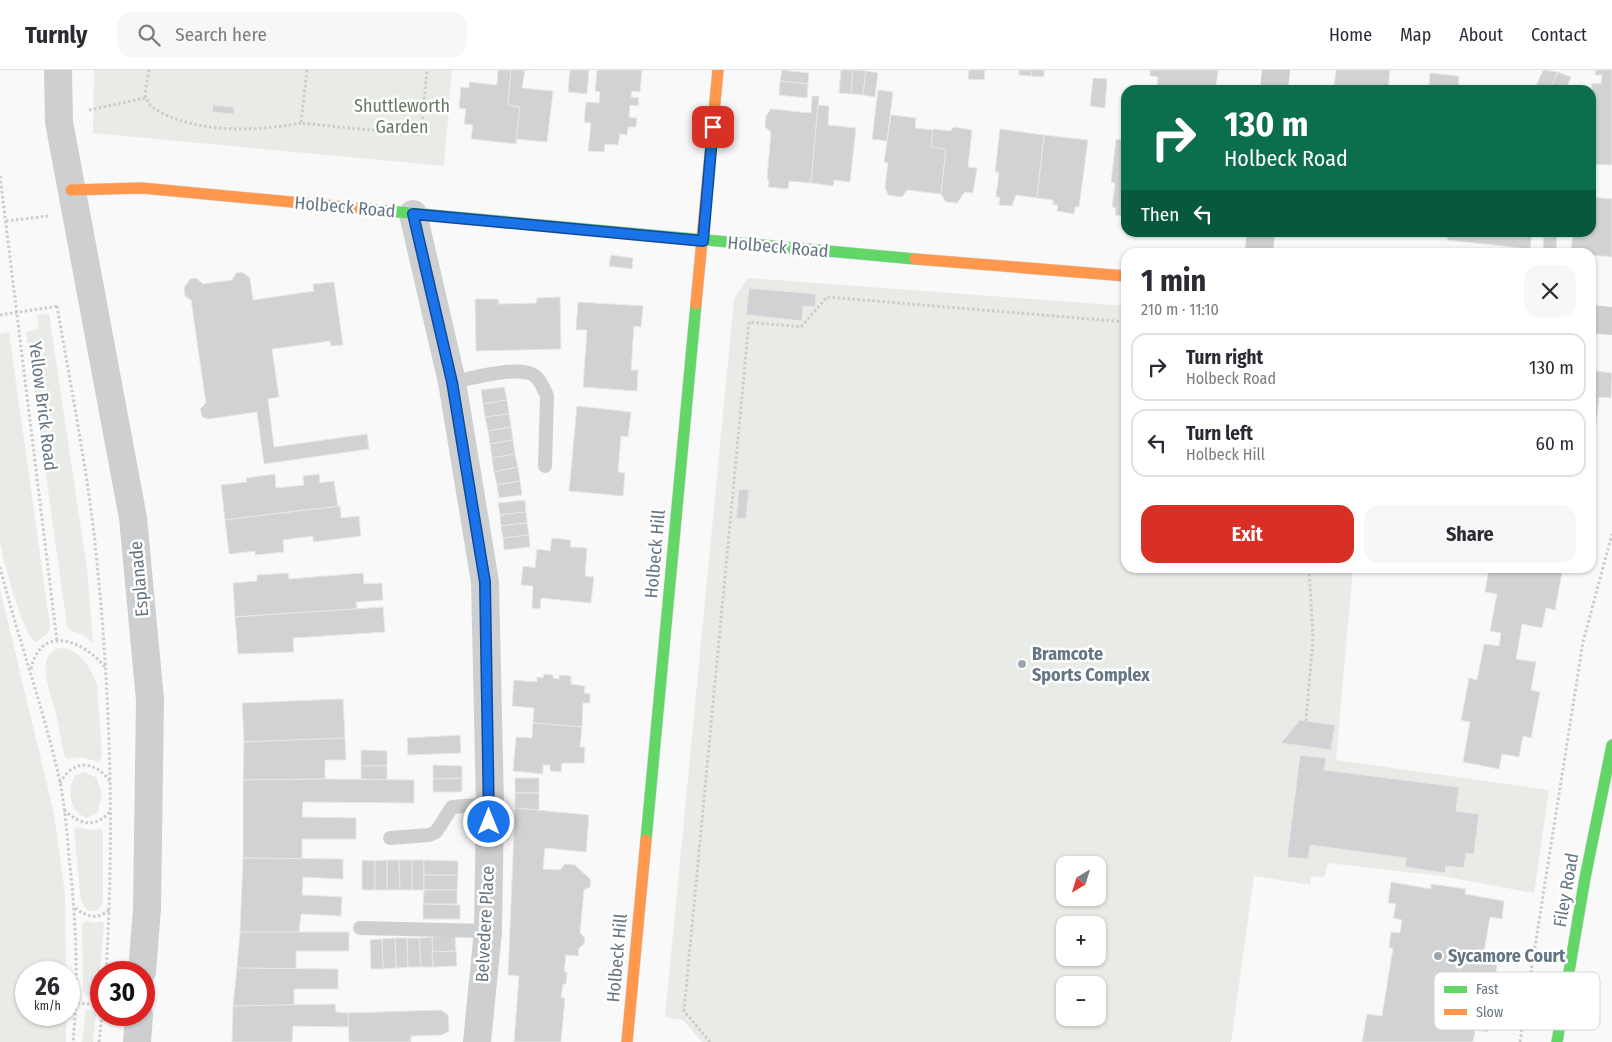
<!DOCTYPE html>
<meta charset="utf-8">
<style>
:root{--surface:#fff;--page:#f7f7f7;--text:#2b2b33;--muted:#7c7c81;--line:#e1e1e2;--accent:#d93025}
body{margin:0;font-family:"Fira Sans Condensed",sans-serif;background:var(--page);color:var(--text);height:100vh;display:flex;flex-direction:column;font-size:19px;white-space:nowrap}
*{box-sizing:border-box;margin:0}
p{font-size:16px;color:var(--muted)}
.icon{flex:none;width:28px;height:28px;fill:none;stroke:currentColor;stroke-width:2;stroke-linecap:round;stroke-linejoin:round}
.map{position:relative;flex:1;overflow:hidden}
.sheet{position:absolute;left:1121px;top:178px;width:475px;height:325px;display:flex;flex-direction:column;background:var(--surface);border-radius:15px;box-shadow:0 1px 4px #0004}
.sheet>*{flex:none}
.guide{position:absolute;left:1121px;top:15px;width:475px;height:152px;border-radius:15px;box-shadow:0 1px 4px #0004;background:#0b6e4f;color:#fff;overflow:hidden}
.needle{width:32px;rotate:218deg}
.controls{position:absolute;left:1056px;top:786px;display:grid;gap:10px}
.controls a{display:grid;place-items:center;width:50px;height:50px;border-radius:10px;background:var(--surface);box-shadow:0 1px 4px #0004;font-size:25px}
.speed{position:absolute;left:15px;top:891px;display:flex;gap:10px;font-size:25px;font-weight:700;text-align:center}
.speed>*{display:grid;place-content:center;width:65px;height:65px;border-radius:50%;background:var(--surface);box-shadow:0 1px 4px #0004;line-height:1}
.speed small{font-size:12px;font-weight:400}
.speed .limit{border:8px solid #d22;background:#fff;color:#111}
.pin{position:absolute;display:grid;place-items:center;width:42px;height:42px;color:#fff;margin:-21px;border-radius:10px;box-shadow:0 2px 8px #0006}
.me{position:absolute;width:55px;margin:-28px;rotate:0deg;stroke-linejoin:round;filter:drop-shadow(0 0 4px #0008)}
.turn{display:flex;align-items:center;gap:18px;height:105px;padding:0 20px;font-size:22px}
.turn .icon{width:65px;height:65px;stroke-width:2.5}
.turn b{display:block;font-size:35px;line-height:42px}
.then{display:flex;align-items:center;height:48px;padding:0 20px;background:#0003;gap:10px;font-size:19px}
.round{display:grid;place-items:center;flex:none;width:52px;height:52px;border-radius:15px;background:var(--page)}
.headline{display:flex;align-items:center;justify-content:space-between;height:85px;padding:0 20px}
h1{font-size:30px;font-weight:700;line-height:38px}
.button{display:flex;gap:10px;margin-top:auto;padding:10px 20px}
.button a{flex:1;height:58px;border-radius:15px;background:var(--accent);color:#fff;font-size:20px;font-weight:700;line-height:58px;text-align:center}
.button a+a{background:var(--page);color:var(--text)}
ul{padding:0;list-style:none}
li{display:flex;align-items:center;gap:15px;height:68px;margin:0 10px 8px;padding:0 10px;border:2px solid var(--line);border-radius:15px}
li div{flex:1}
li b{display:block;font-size:19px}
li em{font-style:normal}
header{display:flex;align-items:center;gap:30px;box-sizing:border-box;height:70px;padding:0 25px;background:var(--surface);border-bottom:1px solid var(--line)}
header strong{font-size:24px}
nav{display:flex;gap:28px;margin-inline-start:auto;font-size:18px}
.search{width:350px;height:45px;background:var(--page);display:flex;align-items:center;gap:12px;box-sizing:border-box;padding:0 18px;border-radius:15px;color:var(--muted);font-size:19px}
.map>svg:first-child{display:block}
</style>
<header>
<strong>Turnly</strong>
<div class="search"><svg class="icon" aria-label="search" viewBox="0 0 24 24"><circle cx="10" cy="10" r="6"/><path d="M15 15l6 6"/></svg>Search here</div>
<nav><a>Home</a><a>Map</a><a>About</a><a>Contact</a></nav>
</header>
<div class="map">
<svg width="1612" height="972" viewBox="0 0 1612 972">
<rect width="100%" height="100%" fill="#f9f9f9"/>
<g fill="#e8ebe6" fill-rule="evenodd">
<polygon points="94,0 452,0 444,96 93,63"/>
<path d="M748 208 1126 236V498H1353L1336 690 1549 720 1534 823 1441 806 1328 793 1324 807 1311 806 1310 815 1254 806 1231 972H702L683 950 665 947 734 229ZM1065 795H1098V828H1065ZM1065 855H1098V888H1065ZM1065 915H1098V948H1065Z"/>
<polygon points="49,244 87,499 93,573 83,564 71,561 67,556 26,262 39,259 37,245"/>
<path d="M9 262 50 556 48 563 36 572C24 569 1 485 0 470 0 401 0 332 0 264Z"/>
<polygon points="0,519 54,744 65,824 66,902 26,902 26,945 66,945 66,972 0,972"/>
<path d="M60 578C80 578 90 598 97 614L102 686 99 692 81 687 67 689 64 685C61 671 59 657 56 643 52 626 33 584 60 578Z"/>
<path d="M84 702 97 708 102 725 97 743 87 748C69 742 67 720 75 705Z"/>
<path d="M76 757 90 760 100 758 103 762V831C101 839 95 843 87 840L81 831 74 761Z"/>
<polygon points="86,851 94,853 102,851 104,854 98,922 96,926 86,926 83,920 82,856"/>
<polygon points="86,940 94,941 96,944 93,972 82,972"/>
</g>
<g fill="#d0d2d3" stroke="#e8e8e8">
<polygon points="498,0 511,0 508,35 520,37 516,74 471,69 473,55 464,54 466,39 459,38 461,17 469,18 469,12 497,15"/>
<polygon points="511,0 531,0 525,0 522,18 553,21 547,72 516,69 520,37 508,35"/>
<polygon points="570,0 589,0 587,24 568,22"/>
<polygon points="597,0 642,0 640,22 632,21 631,27 639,28 638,36 630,35 629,47 637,48 636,57 628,57 627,65 620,64 618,75 605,74 604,82 588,81 591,53 584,52 586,32 599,33 600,22 595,21"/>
<polygon points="782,0 809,3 808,14 780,11"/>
<polygon points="841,0 853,0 851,24 839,23"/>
<polygon points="853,0 866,1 863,25 851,24"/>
<polygon points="969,0 985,0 984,10 968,9"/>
<polygon points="1019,0 1032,0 1031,6 1019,5"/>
<polygon points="1032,0 1044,0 1044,7 1031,6"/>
<polygon points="1150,0 1218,0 1216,18 1193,15 1192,20 1157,19 1158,7 1150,6"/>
<polygon points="1336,0 1390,0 1388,20 1352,20 1353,17 1334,16"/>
<polygon points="1543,0 1558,2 1550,20 1534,20"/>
<polygon points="1596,0 1612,0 1612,95 1591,94 1591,61 1593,61 1594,49 1591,49 1592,13 1601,14 1602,5 1595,5"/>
<polygon points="866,1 878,3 875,27 863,25"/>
<polygon points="1558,2 1571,7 1566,20 1550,20"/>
<polygon points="1430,3 1459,6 1458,20 1429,17"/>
<polygon points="1093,8 1107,9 1105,38 1090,36"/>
<polygon points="780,11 808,14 807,28 779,25"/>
<polygon points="878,20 893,22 887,71 872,69"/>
<polygon points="812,26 819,26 811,113 789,111 788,119 768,117 769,110 767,109 771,62 765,57 766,46 771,39 811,43"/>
<polygon points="213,35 234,37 234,44 212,42"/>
<polygon points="818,35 829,36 828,55 856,58 850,112 834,110 833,116 811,113"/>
<polygon points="891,45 916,48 915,58 933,60 931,77 946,79 941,124 907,120 902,127 888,125 885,117 888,93 884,92"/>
<polygon points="954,57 972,60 968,97 977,98 973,123 965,122 957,133 946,132 941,124 946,79 931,77 933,59 950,61"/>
<polygon points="1000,59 1044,65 1037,128 1016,125 1012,136 999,135 1000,127 996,127 999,102 995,102"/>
<polygon points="1044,65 1088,70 1079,137 1075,137 1074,144 1057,141 1058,135 1053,135 1053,130 1037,128"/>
<polygon points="1116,69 1126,71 1126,146 1115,145 1116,138 1112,137 1115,113 1111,112"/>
<polygon points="1591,127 1612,129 1612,187 1591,185 1591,182 1571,182 1573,162 1591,162"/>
<polygon points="1448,162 1532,162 1530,179 1447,170"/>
<polygon points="1544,162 1557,162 1556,180 1543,179"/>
<polygon points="611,185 633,188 632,199 609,196"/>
<polygon points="242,202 250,208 253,230 314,221 313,214 334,212 343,275 331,276 330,271 272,279 279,327 268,329 274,377 367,364 369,379 264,394 257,342 209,349 202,347 200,339 206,333 191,230 185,226 184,218 190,209 196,208 203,214 232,210 236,203"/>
<polygon points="749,218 816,224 815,237 803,236 802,251 746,245"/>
<polygon points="560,227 561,279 476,281 475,229 498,229 499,234 536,233 537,228"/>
<polygon points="578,232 643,236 641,257 634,256 631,300 638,300 637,321 583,317 587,260 576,260"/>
<polygon points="1591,300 1612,303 1611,328 1599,327 1596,356 1591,355"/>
<polygon points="504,317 507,330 483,334 481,320"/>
<polygon points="507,330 509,344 485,347 483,334"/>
<polygon points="577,336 631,342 628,367 621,366 618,402 625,403 623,426 569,421"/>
<polygon points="509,344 511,357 488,361 485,347"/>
<polygon points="511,357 513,370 490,374 488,361"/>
<polygon points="513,370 515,384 492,388 490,374"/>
<polygon points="515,384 518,397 494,402 492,388"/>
<polygon points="518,397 520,411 497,415 494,402"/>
<polygon points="275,404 276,418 304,415 303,406 319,404 320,413 334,411 338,436 225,450 221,415 247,412 246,408"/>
<polygon points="520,411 522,425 499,428 497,415"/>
<polygon points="739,419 749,420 746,449 736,448"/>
<polygon points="525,430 526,442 500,445 498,433"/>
<polygon points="340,436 341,448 359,446 361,466 313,472 313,466 283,470 284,482 255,485 255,481 229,484 225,450"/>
<polygon points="526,442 527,453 501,456 500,445"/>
<polygon points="527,453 529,465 503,468 501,456"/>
<polygon points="529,465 530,477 504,480 503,468"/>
<polygon points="552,468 571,470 570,477 587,478 585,506 594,507 591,533 541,528 540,539 532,538 533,516 521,515 523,496 535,498 537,479 550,481"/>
<polygon points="1489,498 1563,498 1555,540 1546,538 1542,558 1522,554 1516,589 1536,592 1531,620 1540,622 1531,668 1523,666 1519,687 1502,684 1499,699 1463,692 1470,652 1461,650 1469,608 1477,610 1484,574 1499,576 1501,563 1490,561 1497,524 1485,522"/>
<polygon points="288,503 289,509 363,503 364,514 382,513 383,530 356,532 357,539 235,547 233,513 257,511 257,505"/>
<polygon points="383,537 385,562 293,568 294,582 238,584 235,547"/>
<polygon points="544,604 553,605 553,608 559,609 559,605 571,606 571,614 585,616 584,623 590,624 590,633 583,633 582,657 533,653 534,638 512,636 514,610 537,612 537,607 543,608"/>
<polygon points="343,629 345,668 244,672 242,633"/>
<polygon points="1300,650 1335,655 1331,680 1281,673"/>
<polygon points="533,653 582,657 580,677 585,677 584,693 562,693 561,702 550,701 550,695 543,695 543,704 513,701 516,667 532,668"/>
<polygon points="460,665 461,683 408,685 407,668"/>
<polygon points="345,668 346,690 325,690 325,709 243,710 244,672"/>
<polygon points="361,680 387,681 387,696 361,696"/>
<polygon points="1300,685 1326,688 1324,700 1459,717 1456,741 1479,744 1474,784 1466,783 1464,798 1446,796 1445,803 1405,797 1406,788 1310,775 1308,789 1287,787"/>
<polygon points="433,695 462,696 462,708 433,709"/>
<polygon points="361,696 387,696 387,710 361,709"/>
<polygon points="462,708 462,722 433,722 433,709"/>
<rect x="515" y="708" width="24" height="15"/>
<polygon points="325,709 414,710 414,733 303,732 302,747 356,748 356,769 302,769 302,789 243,788 243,710"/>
<polygon points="515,723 539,723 539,740 515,738"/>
<polygon points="515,738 589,745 586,782 545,778 543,799 560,800 565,794 575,795 591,810 590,817 584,820 580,863 585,868 584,874 579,878 578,886 566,885 564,902 567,902 566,914 563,914 561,928 565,928 561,972 514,972 519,906 508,905"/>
<polygon points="243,788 343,789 343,809 303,807 302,825 342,827 341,846 301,844 299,862 240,862"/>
<polygon points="362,790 375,791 375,820 362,820"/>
<polygon points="387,790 399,790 400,820 387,820"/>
<polygon points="387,790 387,820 375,820 375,791"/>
<polygon points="399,790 412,790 412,820 400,820"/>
<rect x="412" y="790" width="12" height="30"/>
<polygon points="424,790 458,791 458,805 424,805"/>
<polygon points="424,805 458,805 457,820 424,820"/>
<polygon points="1391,812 1431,819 1431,814 1466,819 1465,824 1504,831 1502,849 1490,847 1482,893 1497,895 1494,915 1461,910 1457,937 1491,943 1488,962 1475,960 1473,972 1362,972 1367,944 1382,946 1393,878 1389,878 1391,862 1400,863 1402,850 1393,848 1396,834 1388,833"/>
<polygon points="424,820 457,820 457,834 423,834"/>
<polygon points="423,834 460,835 460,849 423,849"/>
<polygon points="240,862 349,862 349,881 296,881 296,899 237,898"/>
<polygon points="455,866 456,881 432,882 432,867"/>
<polygon points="432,867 433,897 421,897 419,868"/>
<polygon points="395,868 407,868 408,897 396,898"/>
<polygon points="395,868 396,898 383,899 382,869"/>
<polygon points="407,868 419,868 421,897 408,897"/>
<polygon points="382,869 383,899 371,899 370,870"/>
<polygon points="456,881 457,896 433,897 432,882"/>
<polygon points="237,898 338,899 338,919 294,919 294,936 233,936"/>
<polygon points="335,934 336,942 348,943 349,957 293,956 292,972 232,972 233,936"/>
<polygon points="441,940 448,945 449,961 442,965 411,966 411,972 349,972 348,943"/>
</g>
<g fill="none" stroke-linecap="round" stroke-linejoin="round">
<defs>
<g id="fast">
<polyline points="366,139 915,189"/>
<polyline points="646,770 696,234"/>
<polyline points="1557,972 1585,808 1612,675"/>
</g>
<g id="slow">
<polyline points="71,120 142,118 366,139"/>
<polyline points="915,189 1126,206"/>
<polyline points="696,234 718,0"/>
<polyline points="627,972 646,770"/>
</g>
</defs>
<use href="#fast" stroke="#d5d6d7" stroke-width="12"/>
<use href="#slow" stroke="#d5d6d7" stroke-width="12"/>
<g stroke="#cbcccd" stroke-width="3" stroke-dasharray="2.5 2.5" stroke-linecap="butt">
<path d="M149 0C148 8 143 23 147 30 150 38 160 42 168 46 210 63 258 61 301 53"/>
<polyline points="307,0 301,53 421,65 427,0"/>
<polyline points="89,40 145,28"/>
<polyline points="0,106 57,571"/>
<polyline points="6,151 48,146"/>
<path d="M57 236C70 312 85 388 94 464 110 610 115 756 106 902"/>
<polyline points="0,245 59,236"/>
<path d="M0 497C18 569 44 639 60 712 65 737 67 762 69 787 76 849 79 910 73 972"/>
<path d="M31 599C41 553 84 571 105 597"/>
<polyline points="1306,651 1313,569 1309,498"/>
<path d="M60 713C73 689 94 690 110 711"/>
<path d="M64 740C81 755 96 759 111 740"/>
<path d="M75 838C87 847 98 850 109 840"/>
<polyline points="77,933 101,935"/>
<polyline points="99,972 102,945"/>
<polyline points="710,972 684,941 749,252 801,257 827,227 1126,252"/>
<polyline points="1520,972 1583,572 1612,464"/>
</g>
<g stroke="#cecfd0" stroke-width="14">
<path d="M452 312C471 309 519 294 535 306 541 311 544 319 547 326L545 396"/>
<polyline points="390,768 429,765 436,762 452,737 490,734"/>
<polyline points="360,858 488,861"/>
</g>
<g stroke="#cecfd0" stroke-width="28">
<polyline points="58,0 59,52 133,448 150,630 147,838 142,902"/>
<polyline points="1274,20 1276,0"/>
<polyline points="413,144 452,312 485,512 490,734 488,861 477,972"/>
<polyline points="1259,182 1261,162"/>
<polyline points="1591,249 1612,251"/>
<polyline points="137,972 139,945"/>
</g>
<use href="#fast" stroke="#63d668" stroke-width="11"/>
<use href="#slow" stroke="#ff974d" stroke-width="11"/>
</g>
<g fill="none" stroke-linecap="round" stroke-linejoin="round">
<defs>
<polyline id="route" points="489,752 485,512 452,312 413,144 703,171 713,57"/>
</defs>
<use href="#route" stroke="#114b97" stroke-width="12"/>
<use href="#route" stroke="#1a73e8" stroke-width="9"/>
</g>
<g fill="#99a4ac" stroke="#fff" stroke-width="2">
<circle cx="1022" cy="594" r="5"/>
<circle cx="1438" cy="886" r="5"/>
</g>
<g text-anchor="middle" stroke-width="5" stroke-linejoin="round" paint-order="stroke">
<g font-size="18" fill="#687a64" stroke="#fff">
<text x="402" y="42">Shuttleworth<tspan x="402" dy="21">Garden</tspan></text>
</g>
<g font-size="18" fill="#657683" stroke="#fff">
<text transform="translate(345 137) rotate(5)" y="6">Holbeck Road</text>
<text transform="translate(778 177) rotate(5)" y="6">Holbeck Road</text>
<text transform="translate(43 336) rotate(83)" y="6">Yellow Brick Road</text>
<text transform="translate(655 484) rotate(-85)" y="6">Holbeck Hill</text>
<text transform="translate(139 509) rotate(-95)" y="6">Esplanade</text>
<text transform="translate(1566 820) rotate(-80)" y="6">Filey Road</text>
<text transform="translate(485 854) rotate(-87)" y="6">Belvedere Place</text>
<text transform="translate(617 888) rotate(-85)" y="6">Holbeck Hill</text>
</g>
<g font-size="18" font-weight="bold" fill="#657683" stroke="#fff" text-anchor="start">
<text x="1032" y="590">Bramcote<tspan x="1032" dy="21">Sports Complex</tspan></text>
<text x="1448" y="892">Sycamore Court</text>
</g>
</g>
<rect x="1434" y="902" width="166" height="58" rx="8" fill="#fff" stroke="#d1d6da" stroke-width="1"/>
<rect x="1444" y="916" width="23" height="7" fill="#63d668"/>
<rect x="1444" y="939" width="23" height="6" fill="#ff974d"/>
<g font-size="14" fill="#657683">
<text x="1476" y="924">Fast</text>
<text x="1476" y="947">Slow</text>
</g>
</svg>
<div class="controls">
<a><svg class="needle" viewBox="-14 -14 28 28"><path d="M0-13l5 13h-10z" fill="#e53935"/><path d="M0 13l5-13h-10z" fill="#7c7c81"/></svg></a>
<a>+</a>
<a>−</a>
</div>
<div class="speed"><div>26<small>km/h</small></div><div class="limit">30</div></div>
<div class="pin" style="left:713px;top:57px;background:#d93025"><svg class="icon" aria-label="arrive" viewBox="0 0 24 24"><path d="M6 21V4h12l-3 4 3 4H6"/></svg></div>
<svg class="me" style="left:489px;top:752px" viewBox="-20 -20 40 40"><circle r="17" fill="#1a73e8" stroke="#fff" stroke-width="3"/><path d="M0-11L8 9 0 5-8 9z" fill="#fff"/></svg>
<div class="guide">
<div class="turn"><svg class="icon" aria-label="right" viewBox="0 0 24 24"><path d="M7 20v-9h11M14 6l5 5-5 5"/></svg><div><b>130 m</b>Holbeck Road</div></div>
<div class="then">Then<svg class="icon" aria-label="left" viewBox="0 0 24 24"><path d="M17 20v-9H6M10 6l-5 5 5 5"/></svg></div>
</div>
<section class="sheet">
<div class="headline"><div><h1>1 min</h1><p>210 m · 11:10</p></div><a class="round"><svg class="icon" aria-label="close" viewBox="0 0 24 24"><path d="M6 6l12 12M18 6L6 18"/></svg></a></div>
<ul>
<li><svg class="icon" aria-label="right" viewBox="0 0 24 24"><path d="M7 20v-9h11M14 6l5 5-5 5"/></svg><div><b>Turn right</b><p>Holbeck Road</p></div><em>130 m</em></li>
<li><svg class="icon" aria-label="left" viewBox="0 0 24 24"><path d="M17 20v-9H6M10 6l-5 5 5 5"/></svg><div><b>Turn left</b><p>Holbeck Hill</p></div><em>60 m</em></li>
</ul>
<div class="button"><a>Exit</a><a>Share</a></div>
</section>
</div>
